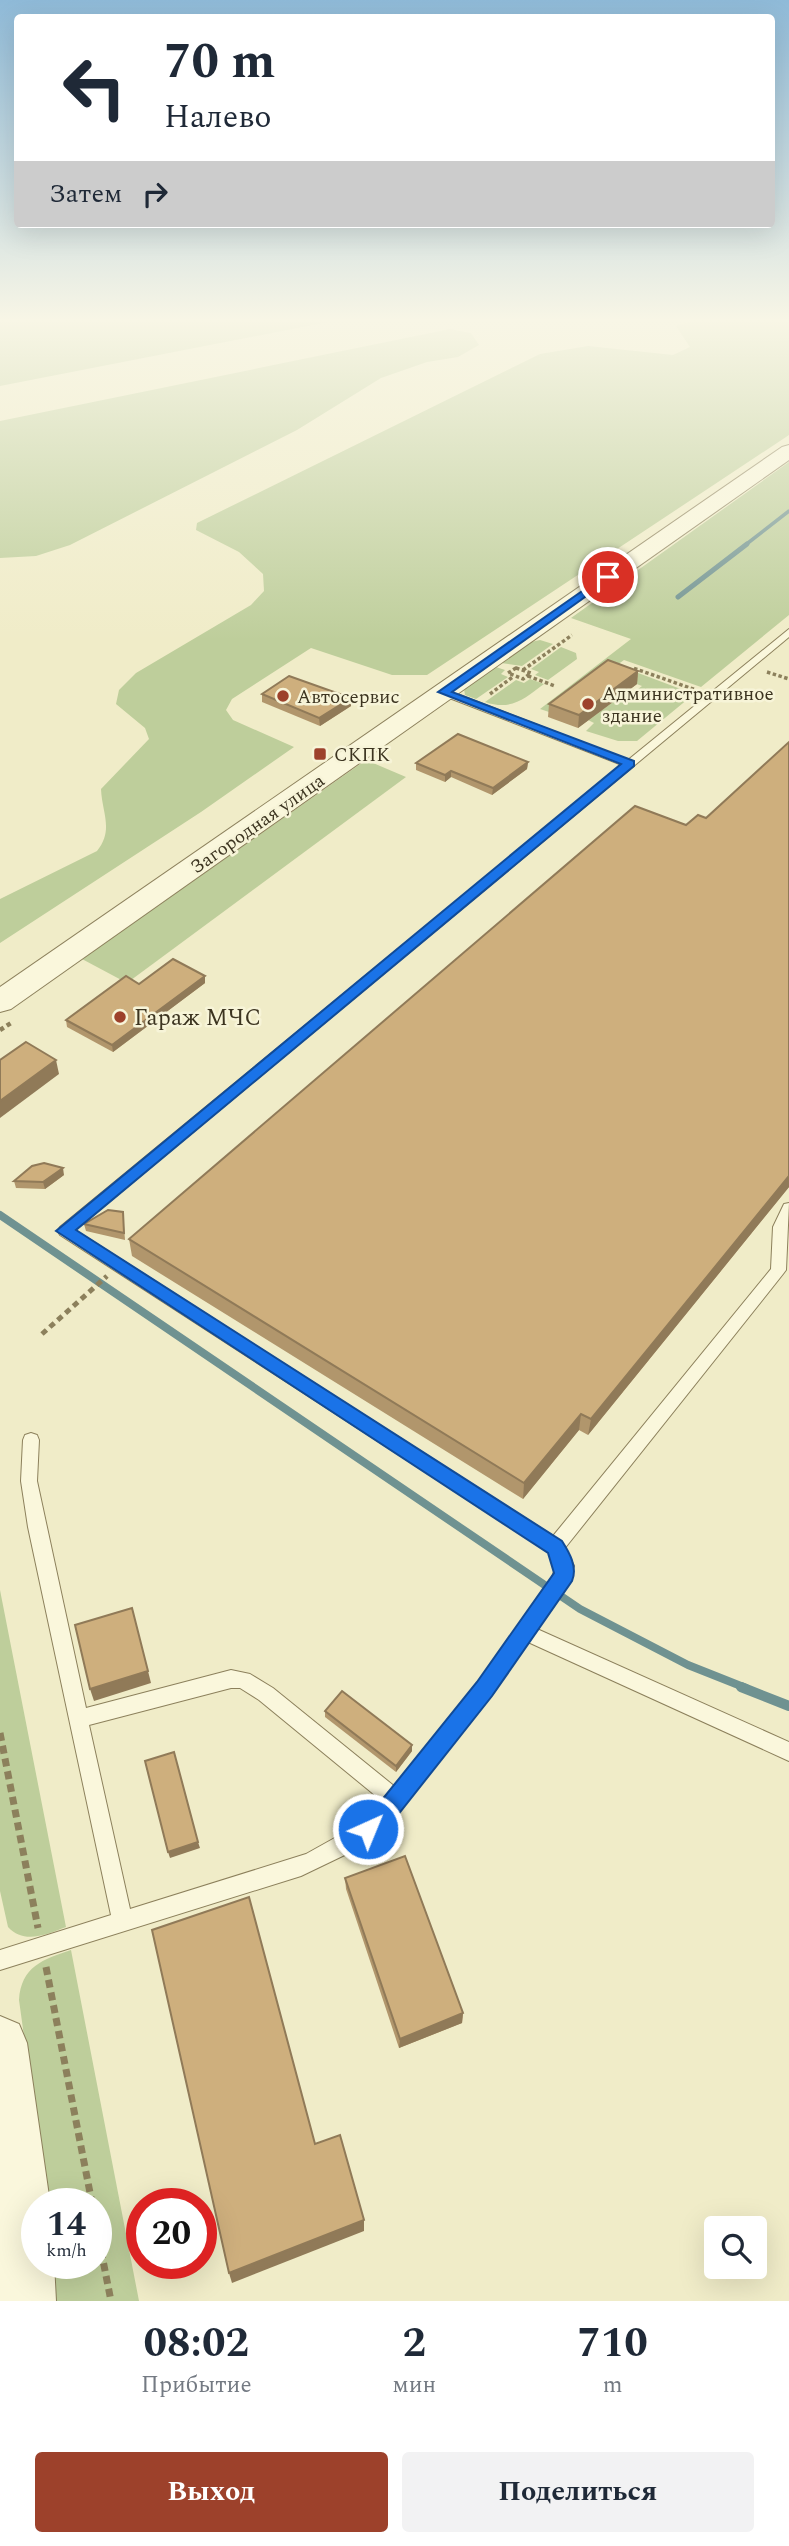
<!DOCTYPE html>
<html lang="ru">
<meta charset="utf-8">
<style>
:root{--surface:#fff;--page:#f2f2f3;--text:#1f2937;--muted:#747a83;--accent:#9d412b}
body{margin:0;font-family:Spectral,serif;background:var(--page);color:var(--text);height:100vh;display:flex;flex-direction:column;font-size:26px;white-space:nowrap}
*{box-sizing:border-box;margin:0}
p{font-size:23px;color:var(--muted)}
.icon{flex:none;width:38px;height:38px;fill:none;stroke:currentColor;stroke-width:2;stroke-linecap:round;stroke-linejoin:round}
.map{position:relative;height:2301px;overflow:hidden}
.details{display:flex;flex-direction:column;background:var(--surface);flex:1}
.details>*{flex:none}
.top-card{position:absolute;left:14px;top:14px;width:761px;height:214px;border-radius:7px;box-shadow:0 7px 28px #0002;background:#fff;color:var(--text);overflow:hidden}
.buttons{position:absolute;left:704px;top:2216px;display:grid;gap:14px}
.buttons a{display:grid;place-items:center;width:63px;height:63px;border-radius:7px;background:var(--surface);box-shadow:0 7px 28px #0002;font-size:35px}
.speed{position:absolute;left:21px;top:2188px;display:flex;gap:14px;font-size:35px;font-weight:700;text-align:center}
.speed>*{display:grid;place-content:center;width:91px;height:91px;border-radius:50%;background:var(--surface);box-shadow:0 7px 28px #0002;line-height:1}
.speed small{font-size:18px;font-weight:400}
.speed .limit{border:10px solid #d22;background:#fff;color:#111}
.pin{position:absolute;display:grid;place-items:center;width:60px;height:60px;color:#fff;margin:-30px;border:4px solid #fff;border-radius:50%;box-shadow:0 2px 7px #0007}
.me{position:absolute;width:77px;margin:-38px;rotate:44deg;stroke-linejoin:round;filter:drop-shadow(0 0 5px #0008)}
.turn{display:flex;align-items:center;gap:24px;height:147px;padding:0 35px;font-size:32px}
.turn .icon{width:91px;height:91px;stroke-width:2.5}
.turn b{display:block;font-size:49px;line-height:60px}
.then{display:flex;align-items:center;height:66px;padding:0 35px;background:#0003;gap:14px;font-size:26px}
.eta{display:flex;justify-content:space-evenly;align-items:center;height:119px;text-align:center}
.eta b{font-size:42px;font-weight:700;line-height:49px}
.cta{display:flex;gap:14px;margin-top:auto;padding:14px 35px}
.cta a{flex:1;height:80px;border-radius:7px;background:var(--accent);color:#fff;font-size:28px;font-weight:700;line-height:80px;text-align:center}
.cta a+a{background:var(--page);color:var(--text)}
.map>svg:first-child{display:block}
</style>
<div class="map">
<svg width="789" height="2301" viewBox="0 0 789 2301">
<rect width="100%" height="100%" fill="#f0ecc8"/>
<g fill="#bece9b">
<polygon points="0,318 349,318 0,386"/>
<path d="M701 318H789V435L427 675H392L311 648 232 699 226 710 233 720 294 747 201 812 0 943V899L97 851C114 830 102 813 101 789L149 739 145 728 116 704 119 690 136 673 251 605 264 591 263 574 239 552 196 530 197 523 540 354 588 346 673 355 690 347 676 326Z"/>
<polygon points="450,329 471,333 479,345 458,357 427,362 381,378 297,430 70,545 36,556 0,558 0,421"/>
<polygon points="789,462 789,615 701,687 624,660 617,665 694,694 637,741 618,741 586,731 594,723 588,720 629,690 634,692 642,686 607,673 552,713 540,709 631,639 571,618"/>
<polygon points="540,640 553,644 522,666 501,663 531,642"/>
<polygon points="561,647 576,653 577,659 548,680 535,675 539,672 531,669"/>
<polygon points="496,667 505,670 501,674 508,677 476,699 465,695 464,689"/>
<path d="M530 679 544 684C524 699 511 711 485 702L516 680 524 683Z"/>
<polygon points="366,760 406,777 127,983 82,959"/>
<path d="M0 1590 66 1927C48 1934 24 1945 8 1927L0 1891Z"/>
<path d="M71 1950 139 2301H54L51 2263H96V2203H47L19 2000C21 1967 43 1959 71 1950Z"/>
</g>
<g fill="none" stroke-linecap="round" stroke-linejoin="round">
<polyline stroke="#6f9291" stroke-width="3.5" points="744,546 789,511"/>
<polyline stroke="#6f9291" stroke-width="5" points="678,597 747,544"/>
<polyline stroke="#6f9291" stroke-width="8" points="0,1215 580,1609 688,1665 746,1688"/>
<polyline stroke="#6f9291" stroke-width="10" points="741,1687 789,1706"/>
<defs>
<path id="service" d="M789 629V637L75 1230 553 1536 771 1269 773 1227 784 1204 789 1203 786 1270 783 1274 565 1548 574 1566 566 1587 537 1629 789 1742V1761L528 1642 492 1695 392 1820 353 1851 301 1876 0 1970V1950L111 1915 28 1527 21 1481 23 1440 25 1435 31 1433 37 1435 39 1440 37 1481 86 1708 231 1670 250 1674 273 1688 394 1786 478 1683 552 1577 556 1566 549 1552 60 1235 58 1231 60 1227 622 765 439 694V690H447L628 760ZM231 1688H240L259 1700 382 1801 349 1830 306 1854 130 1909 89 1725Z"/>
<g id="tertiary">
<polygon points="789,445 789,460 11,1009 0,1012 0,987 782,447"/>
<polygon points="0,2016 19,2024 27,2043 50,2203 37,2203 37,2263 54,2263 56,2301 0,2301"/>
</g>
</defs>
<use href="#service" stroke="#8c805c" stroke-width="2"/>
<use href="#tertiary" stroke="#8c805c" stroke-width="2"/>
<g stroke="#8c805c" stroke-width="3.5" stroke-dasharray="3.5 2.5" stroke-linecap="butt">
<polygon points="516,668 531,673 523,679 508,673"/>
<polyline points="523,670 572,635"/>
<polyline points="629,671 633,668 696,690"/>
<polyline points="767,672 789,679"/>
<polyline points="528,676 555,686"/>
<polyline points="490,694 514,676"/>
</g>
<polyline stroke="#8c805c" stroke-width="4.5" stroke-dasharray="4.5 3.5" stroke-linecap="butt" points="0,1030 11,1023"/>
<polyline stroke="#8c805c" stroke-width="5" stroke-dasharray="6 4.5" stroke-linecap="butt" points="42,1334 107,1276"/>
<g stroke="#8c805c" stroke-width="7" stroke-dasharray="8 5" stroke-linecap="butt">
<polyline points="0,1733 38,1928"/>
<polyline points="46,1967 92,2203"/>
<polyline points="96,2225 111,2301"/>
</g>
<use href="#service" fill="#faf7dc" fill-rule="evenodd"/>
<use href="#tertiary" fill="#faf7dc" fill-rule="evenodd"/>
</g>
<g fill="#b1966c">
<polygon points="638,671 637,684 578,728 548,717 549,704"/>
<polygon points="262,694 351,698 351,706 320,726 262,702"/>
<polygon points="789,742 789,1187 588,1435 579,1430 523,1499 132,1256 129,1239 686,825 706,818"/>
<polygon points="528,762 527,769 492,795 451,777 445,782 416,770 416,763"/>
<polygon points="205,983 113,1052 67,1027 66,1020 139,984"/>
<polygon points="64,1175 45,1189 16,1188 14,1181"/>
<polygon points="123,1212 125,1240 86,1231 84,1224"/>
<polygon points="325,1711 412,1751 396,1772 325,1717"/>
<polygon points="345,1878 463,2013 462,2023 399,2048 346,1889"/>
</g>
<g fill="#907a58">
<polygon points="638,671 637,684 578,728 579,715"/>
<polygon points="351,698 351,706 320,726 319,718"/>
<polygon points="528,762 527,769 492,795 493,788"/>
<polygon points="451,771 451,777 445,782 445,775"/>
<polygon points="205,976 205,983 113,1052 112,1045"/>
<polygon points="56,1060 59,1074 0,1118 0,1101"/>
<polygon points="63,1168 64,1175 45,1189 43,1182"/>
<polygon points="789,1176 789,1187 588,1435 591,1419"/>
<polygon points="581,1414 579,1430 523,1499 524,1483"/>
<polygon points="148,1671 151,1683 94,1701 90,1689"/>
<polygon points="412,1745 412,1751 396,1772 396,1766"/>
<polygon points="198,1842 200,1848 170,1858 168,1852"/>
<polygon points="463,2013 462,2023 399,2048 400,2039"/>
<polygon points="364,2220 364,2231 232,2283 229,2273"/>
</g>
<g fill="#ceaf7d" stroke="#907a58" stroke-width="2">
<polygon points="608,660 638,671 579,715 549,704"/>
<polygon points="289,676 351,698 319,718 262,694"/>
<polygon points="458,734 528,762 493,788 451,771 445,775 416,763"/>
<polygon points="789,742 789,1176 591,1419 581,1414 524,1483 129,1239 635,806 686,825 698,815 706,818"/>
<polygon points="173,959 205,976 112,1045 66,1020 126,976 139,984"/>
<polygon points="26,1042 56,1060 0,1101 0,1060"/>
<polygon points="44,1163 63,1168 43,1182 14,1181 32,1166"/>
<polygon points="108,1210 123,1212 124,1233 84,1224"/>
<polygon points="132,1608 148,1671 90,1689 75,1625"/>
<polygon points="342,1691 412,1745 396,1766 325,1711"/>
<polygon points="174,1752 198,1842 168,1852 145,1761"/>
<polygon points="405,1856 463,2013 400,2039 345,1878"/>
<polygon points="249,1897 315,2144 340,2135 364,2220 229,2273 152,1930"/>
</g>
<linearGradient id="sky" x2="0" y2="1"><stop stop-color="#8fbad8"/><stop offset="0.5" stop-color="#f8f6e6"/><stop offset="1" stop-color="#f8f6e6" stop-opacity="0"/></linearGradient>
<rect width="789" height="640" fill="url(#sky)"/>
<path fill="#1a73e8" stroke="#114b97" stroke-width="2" d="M605 575 613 577 452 692 634 761V766L76 1230 562 1541C569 1552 578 1567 572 1581L492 1696 393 1821 368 1841 360 1837 357 1829 360 1821 377 1806 477 1682 554 1573 548 1553 56 1231 621 764 438 692Z"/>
<g fill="#9d412b" stroke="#f7f4d8" stroke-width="2.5">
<circle cx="283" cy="696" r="7"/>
<circle cx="588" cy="704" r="7"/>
<rect x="313" y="747" width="14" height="14" rx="3.5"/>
<circle cx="120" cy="1017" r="7"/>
</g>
<g text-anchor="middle" stroke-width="5" stroke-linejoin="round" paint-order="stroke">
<g font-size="19" fill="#3c3420" stroke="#f7f4d8" text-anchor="start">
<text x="602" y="700">Административное<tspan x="602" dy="22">здание</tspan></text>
<text x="297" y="703">Автосервис</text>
<text x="334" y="761">СКПК</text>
</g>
<g font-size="19" fill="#3c3420" stroke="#f7f4d8">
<text transform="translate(257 823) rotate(-35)" y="7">Загородная улица</text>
</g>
<g font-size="23" fill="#3c3420" stroke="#f7f4d8" text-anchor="start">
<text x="134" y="1025">Гараж МЧС</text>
</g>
</g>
</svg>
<div class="buttons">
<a><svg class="icon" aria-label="search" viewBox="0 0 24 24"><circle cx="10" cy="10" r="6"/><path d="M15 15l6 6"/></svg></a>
</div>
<div class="speed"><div>14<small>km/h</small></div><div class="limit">20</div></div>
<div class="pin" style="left:608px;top:577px;background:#d93025"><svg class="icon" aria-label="arrive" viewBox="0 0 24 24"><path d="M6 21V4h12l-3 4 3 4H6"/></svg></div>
<svg class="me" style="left:368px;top:1829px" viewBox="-20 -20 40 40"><circle r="17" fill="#1a73e8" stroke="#fff" stroke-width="3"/><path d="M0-11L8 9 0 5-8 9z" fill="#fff"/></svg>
<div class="top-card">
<div class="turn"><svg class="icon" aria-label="left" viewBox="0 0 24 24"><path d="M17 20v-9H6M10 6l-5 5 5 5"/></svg><div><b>70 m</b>Налево</div></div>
<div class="then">Затем<svg class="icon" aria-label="right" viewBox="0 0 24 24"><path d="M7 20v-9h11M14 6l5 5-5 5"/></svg></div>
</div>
</div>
<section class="details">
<div class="eta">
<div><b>08:02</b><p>Прибытие</p></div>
<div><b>2</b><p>мин</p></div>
<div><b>710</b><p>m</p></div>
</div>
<div class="cta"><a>Выход</a><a>Поделиться</a></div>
</section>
